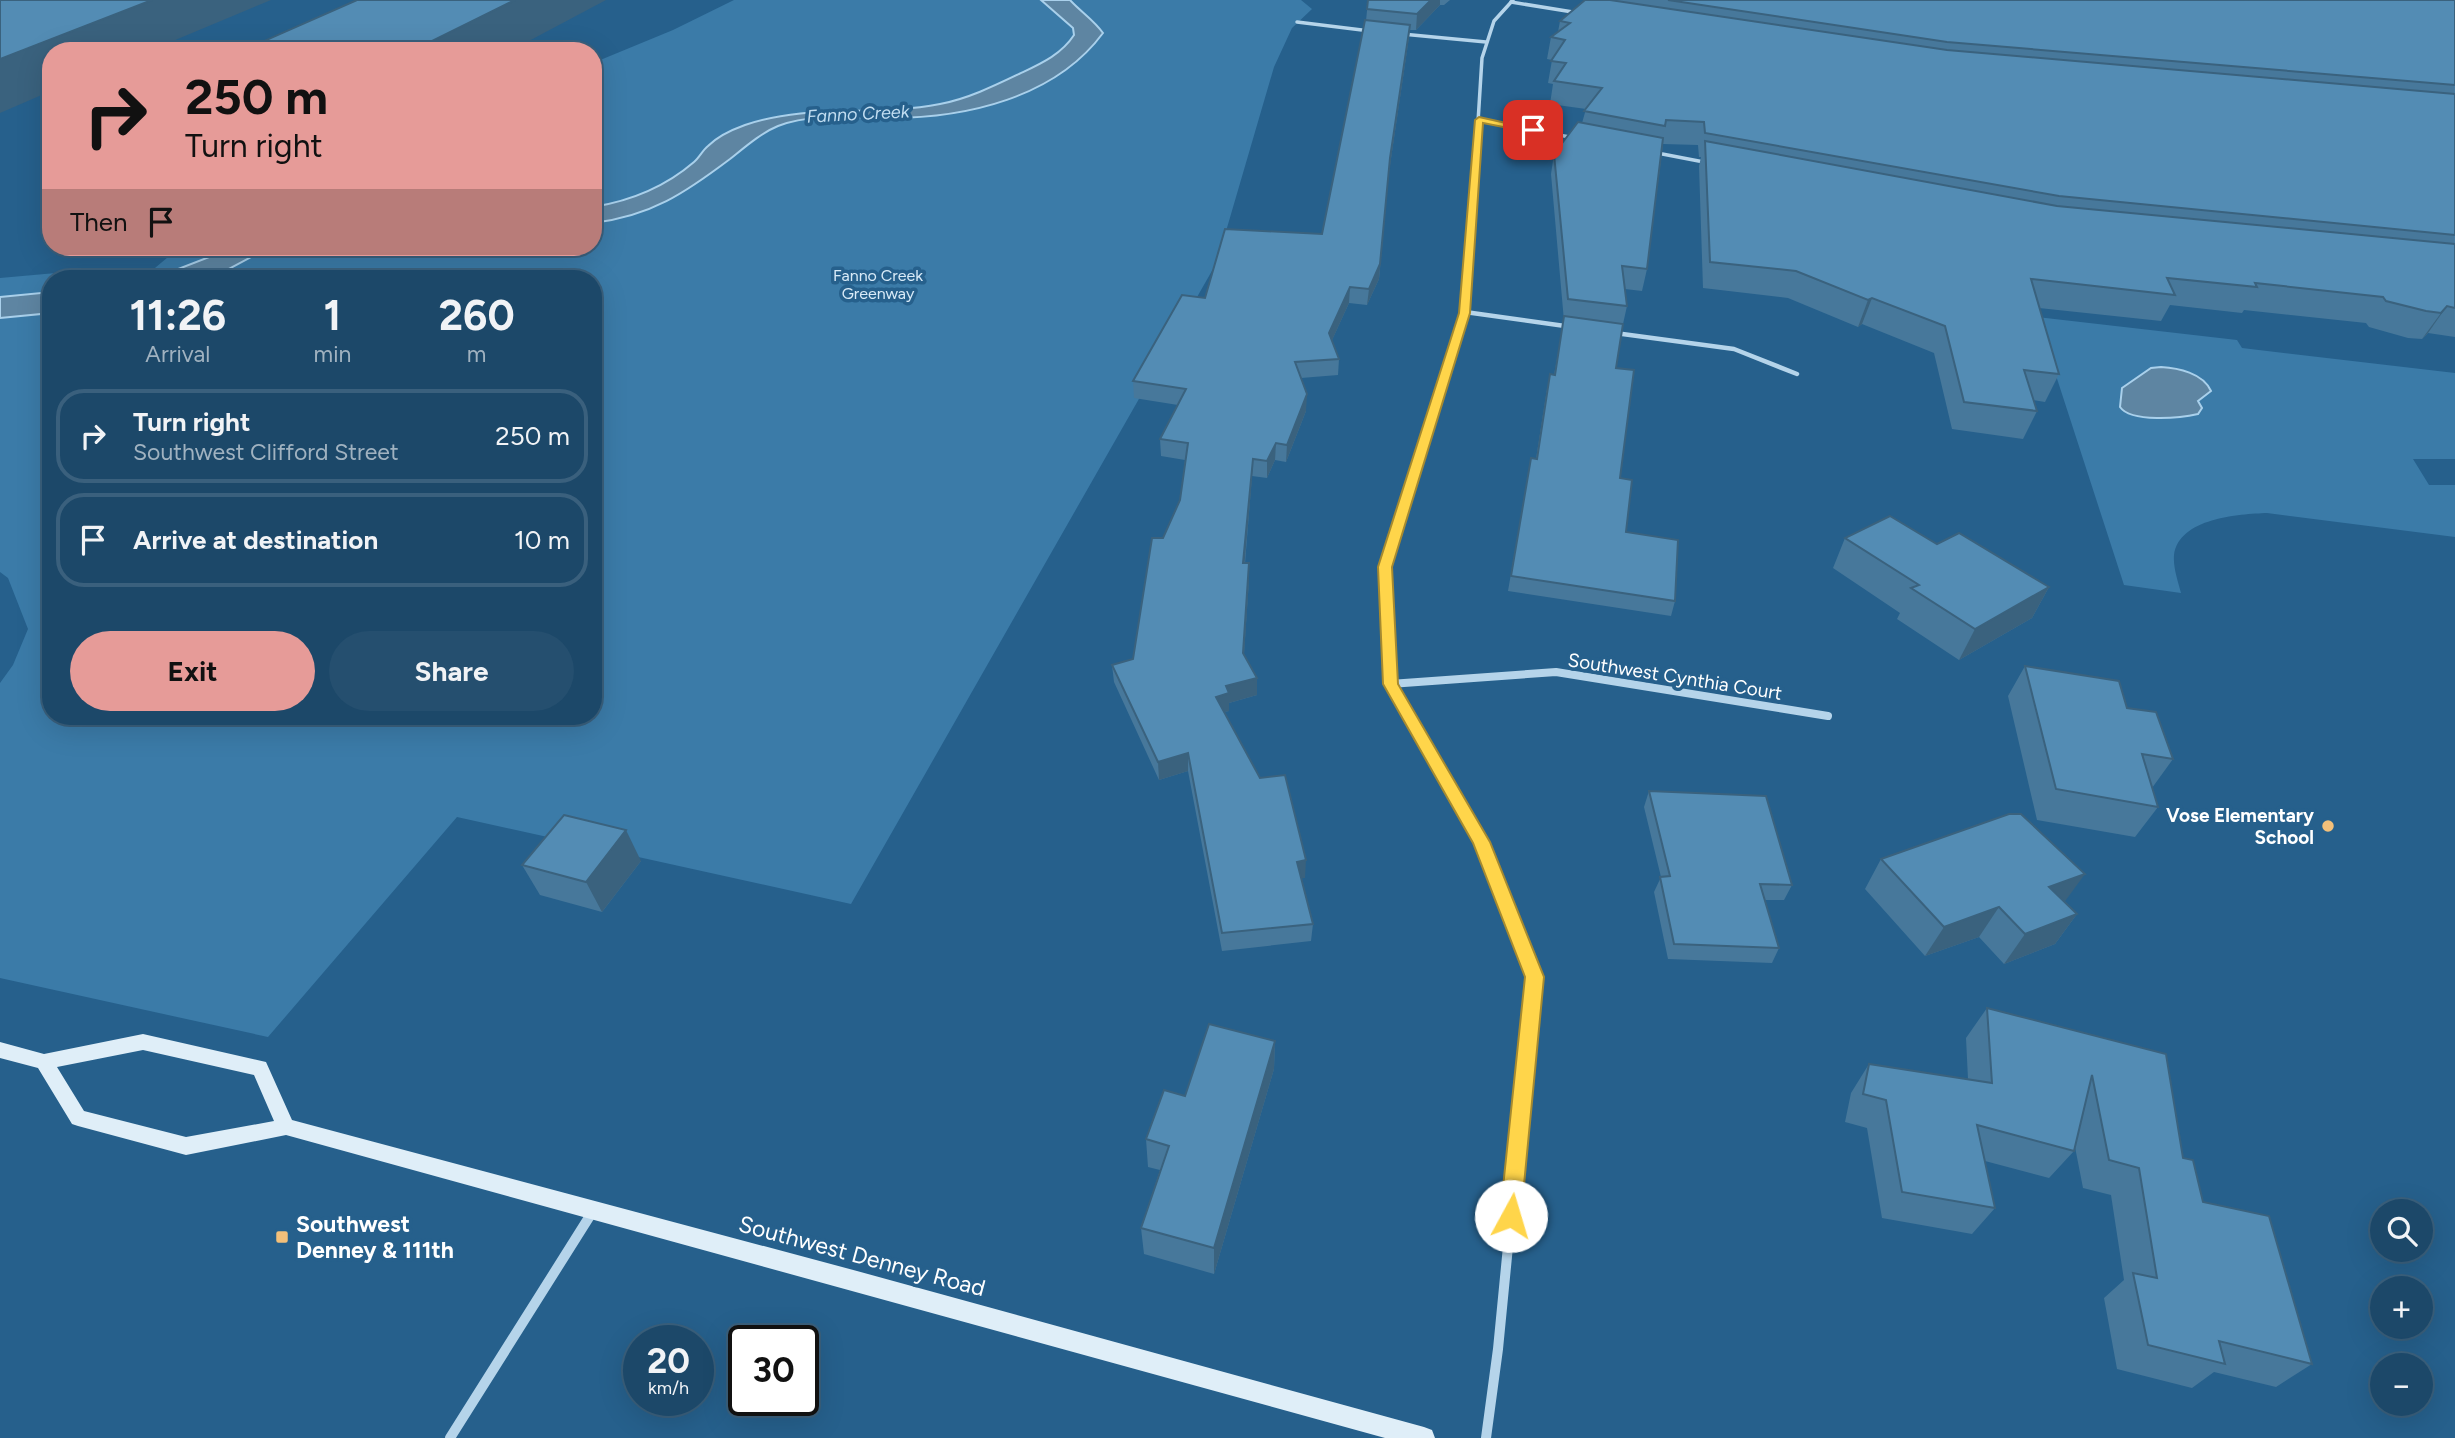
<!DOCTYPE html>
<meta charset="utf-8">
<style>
:root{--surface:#1c4869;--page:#254f6f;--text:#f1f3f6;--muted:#a0b2c0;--line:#3a607d;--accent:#e69b98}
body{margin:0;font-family:Figtree,sans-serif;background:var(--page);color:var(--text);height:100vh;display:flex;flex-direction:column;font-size:26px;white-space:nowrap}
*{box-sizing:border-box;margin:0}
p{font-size:23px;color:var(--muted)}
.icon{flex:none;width:38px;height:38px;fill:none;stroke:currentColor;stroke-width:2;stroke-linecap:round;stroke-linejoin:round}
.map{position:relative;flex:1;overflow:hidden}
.details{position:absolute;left:42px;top:270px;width:560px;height:455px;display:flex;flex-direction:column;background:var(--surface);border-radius:28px;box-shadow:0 7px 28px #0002,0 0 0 2px var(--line)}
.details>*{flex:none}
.hud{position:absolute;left:42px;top:42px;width:560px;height:214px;border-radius:28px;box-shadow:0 7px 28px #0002,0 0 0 2px var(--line);background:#e69b98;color:#111;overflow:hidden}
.tools{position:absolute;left:2370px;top:1199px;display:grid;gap:14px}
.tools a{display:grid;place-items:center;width:63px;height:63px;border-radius:50%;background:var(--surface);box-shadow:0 7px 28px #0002,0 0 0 2px var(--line);font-size:35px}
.speed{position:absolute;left:623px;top:1325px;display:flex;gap:14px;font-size:35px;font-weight:700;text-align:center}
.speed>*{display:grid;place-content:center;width:91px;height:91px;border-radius:50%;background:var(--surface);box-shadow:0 7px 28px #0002,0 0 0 2px var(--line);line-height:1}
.speed small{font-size:18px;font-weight:400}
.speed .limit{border:4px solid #111;border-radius:10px;background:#fff;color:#111}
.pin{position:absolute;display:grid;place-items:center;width:60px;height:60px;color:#fff;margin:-30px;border-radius:14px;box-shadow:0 4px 10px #0006}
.me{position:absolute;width:77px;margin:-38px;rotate:6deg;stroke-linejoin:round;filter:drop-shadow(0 0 5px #0008)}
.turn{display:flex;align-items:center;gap:24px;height:147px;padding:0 28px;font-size:32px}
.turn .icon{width:91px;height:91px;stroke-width:2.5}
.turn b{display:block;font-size:49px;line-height:60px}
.then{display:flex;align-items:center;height:66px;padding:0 28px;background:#0003;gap:14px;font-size:26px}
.eta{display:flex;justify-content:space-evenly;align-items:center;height:119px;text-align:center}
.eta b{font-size:42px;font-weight:700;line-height:49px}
.cta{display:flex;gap:14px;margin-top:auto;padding:14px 28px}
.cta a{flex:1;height:80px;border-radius:42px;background:var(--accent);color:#111;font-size:28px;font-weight:700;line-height:80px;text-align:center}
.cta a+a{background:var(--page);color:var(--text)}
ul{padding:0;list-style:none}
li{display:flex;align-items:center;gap:21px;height:94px;margin:0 14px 10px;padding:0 14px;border:4px solid var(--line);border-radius:28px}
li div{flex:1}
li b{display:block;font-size:26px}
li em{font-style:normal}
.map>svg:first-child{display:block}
</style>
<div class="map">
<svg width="2455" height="1438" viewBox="0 0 2455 1438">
<rect width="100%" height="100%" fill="#26608c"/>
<g fill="#3b7ba8" fill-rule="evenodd">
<path d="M734 0H1301L1312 9 1292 28 1274 67 1217 262 851 904 457 817 268 1037 0 978V683L13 665 28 629 8 578 0 572V278L56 273H149L174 252 186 247H593V63L673 30ZM51 278H593V716H51Z"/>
<path d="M2037 317 2237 340 2242 348 2455 373V459H2413L2429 485H2455V537L2267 513C2239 514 2179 518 2174 555 2173 568 2178 581 2181 593L2124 585Z"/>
</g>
<g fill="#5e85a2" stroke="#a9d0eb" stroke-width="2">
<path d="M1041 0H1070C1081 12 1094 20 1103 33 1055 98 966 118 889 118 853 118 813 113 778 126 761 133 745 147 730 159 685 193 651 216 593 223V207C630 201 665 187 694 162 699 158 702 151 708 146 718 136 731 130 745 125 810 103 873 117 940 104 967 99 994 86 1019 74 1040 64 1061 55 1074 35L1073 28Z"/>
<polygon points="235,247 270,247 212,278 155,278"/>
<polygon points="51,292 51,313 0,318 0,297"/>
<path d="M2161 367C2178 368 2203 373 2211 391L2198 401 2202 408 2198 414C2181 418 2131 423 2120 407L2122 388 2151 368Z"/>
</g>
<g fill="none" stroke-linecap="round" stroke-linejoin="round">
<g stroke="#b5d4ea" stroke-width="3.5">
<polyline points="1511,2 1579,13"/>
<polyline points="1297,22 1370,31"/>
<polyline points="1402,34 1486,42"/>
<polyline points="1479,120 1575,138"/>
<polyline points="1652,152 1709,163"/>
<polyline points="1475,170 1482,58 1494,21 1513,0"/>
</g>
<g stroke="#b5d4ea" stroke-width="4.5">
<polyline points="1465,312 1572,327"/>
<polyline points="1615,333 1734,349 1797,374"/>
<polyline points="1442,384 1465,312 1475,168"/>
</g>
<polyline stroke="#b5d4ea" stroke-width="6" points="1389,656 1385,567 1443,383"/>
<g stroke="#b5d4ea" stroke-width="8">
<polyline points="1389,655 1390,684 1482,842 1534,977 1532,1001"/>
<polyline points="1390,684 1556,672 1828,716"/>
</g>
<g stroke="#b5d4ea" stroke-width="10">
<polyline points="450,1438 593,1211"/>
<polyline points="1486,1438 1498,1349 1532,1000"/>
</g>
<path fill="#dfeef8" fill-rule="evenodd" d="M143 1034 266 1062 292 1120 857 1271 1424 1427 1432 1430 1435 1438H1385L286 1135 186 1155 78 1126 72 1124 38 1068 0 1058V1042L44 1054ZM143 1050 254 1075 274 1121 186 1137 84 1111 57 1067Z"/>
</g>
<g fill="#47789b">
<polygon points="1368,0 1450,0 1444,5 1440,5 1416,30 1410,30 1389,172 1379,279 1367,305 1349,303 1332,340 1339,359 1338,375 1301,378 1306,411 1286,462 1275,460 1267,478 1252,476 1245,563 1249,580 1244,654 1257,678 1257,695 1229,703 1229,711 1224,712 1305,878 1301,878 1313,924 1311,941 1222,951 1188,771 1159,780 1114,682 1112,665 1133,659 1163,538 1180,500 1185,460 1161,456 1160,439 1178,405 1134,398 1133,381 1205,298 1322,234 1366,21"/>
<polygon points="1585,0 2455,0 2455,337 2428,333 2422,339 2408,338 2369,327 2366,323 2244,310 2242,313 2170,305 2161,321 2039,308 2059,374 2045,402 2033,400 2037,411 2023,439 1952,429 1934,353 1862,324 1858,327 1788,298 1703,288 1699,166 1701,157 1699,157 1698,145 1663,144 1647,269 1642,291 1625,289 1627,306 1623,324 1616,368 1620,478 1626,532 1675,601 1671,616 1508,591 1531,458 1536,459 1547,389 1554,375 1564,321 1551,174 1554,154 1582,123 1586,109 1550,104 1553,84 1548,83 1552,60 1547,59 1551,37 1558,32 1560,21"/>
<polygon points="1845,538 1937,544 2049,587 2032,618 1959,660 1897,619 1900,613 1833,568"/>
<polygon points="2025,666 2127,708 2173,759 2152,788 2158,807 2135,837 2037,820 2008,696"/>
<polygon points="1649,791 1792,885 1784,900 1765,900 1779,948 1772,963 1668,959 1654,892 1661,877 1644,807"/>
<polygon points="1881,859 2065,902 2077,914 2055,944 2004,964 1979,937 1925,956 1865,889"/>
<polygon points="641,861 602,912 540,895 522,865"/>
<polygon points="1987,1008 2166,1054 2183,1158 2203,1202 2312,1364 2276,1387 2214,1372 2192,1388 2117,1369 2104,1298 2124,1280 2111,1195 2083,1188 2075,1147 2074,1151 2049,1178 1985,1161 1995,1208 1972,1234 1882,1218 1867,1128 1845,1122 1851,1093 1869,1064 1968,1079 1966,1038"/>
<polygon points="1275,1041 1274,1069 1214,1274 1144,1254 1141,1228 1160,1170 1148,1167 1146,1139 1185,1096"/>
</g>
<g fill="#3a627e">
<polygon points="152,0 271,0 149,51 51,51 51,91 0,113 0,59"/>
<polygon points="515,0 606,0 510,51 412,51"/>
<polygon points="1431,0 1440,0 1440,5 1416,30 1417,14"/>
<polygon points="1410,25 1389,172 1379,279 1367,305 1369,289"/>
<polygon points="1350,287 1349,303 1328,349 1329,333"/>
<polygon points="1872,298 1862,324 1858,327 1868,300"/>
<polygon points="2447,306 2428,333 2422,339 2441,313"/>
<polygon points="1307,394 1306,411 1286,462 1287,445"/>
<polygon points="1276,443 1275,460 1267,478 1267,461"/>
<polygon points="1253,459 1252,476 1243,581 1243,563"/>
<polygon points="1249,563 1249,580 1243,670 1243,653"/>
<polygon points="2049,587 2032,618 1959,660 1975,629"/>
<polygon points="1257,678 1257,695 1229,703 1229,711 1216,714 1216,697 1226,686"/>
<polygon points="1188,753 1188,771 1159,780 1158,762"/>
<polygon points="626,830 641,861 602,912 586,882"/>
<polygon points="1306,860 1305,878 1296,879 1297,862"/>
<polygon points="2085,874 2063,904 2049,887"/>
<polygon points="1999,907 1979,937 1925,956 1944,927"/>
<polygon points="2077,914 2055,944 2004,964 2025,934"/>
<polygon points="1275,1041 1274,1069 1214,1274 1214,1248"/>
</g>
<g fill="#538cb4" stroke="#3a627e" stroke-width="2">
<polygon points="0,0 152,0 0,59"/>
<polygon points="357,0 515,0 412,51 262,51 246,49"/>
<polygon points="1368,0 1431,0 1417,14 1367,9"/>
<polygon points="1585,0 1610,0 1947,50 2455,94 2455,235 2059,196 1705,133 1704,122 1666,120 1665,126 1584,111 1602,88 1554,81 1566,63 1551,61 1565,40 1551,37 1570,23 1560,21"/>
<polygon points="1668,0 2455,0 2455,85 1947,42"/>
<polygon points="1365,20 1410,25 1390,158 1380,264 1369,289 1350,287 1329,333 1339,359 1295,362 1307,394 1287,445 1276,443 1267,461 1253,459 1243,563 1249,563 1243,653 1257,678 1226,686 1229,693 1216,697 1260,778 1285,775 1306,860 1297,862 1313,924 1222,933 1188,753 1158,762 1112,665 1133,659 1152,538 1163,538 1180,500 1188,443 1160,439 1186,389 1133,381 1182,295 1205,298 1225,229 1322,234"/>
<polygon points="1578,122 1663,138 1647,269 1622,266 1627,306 1568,299 1554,154"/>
<polygon points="1705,141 2057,206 2455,244 2455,308 2447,306 2441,313 2426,311 2386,301 2383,297 2255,283 2257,287 2167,278 2175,295 2031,279 2059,374 2024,370 2037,411 1964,402 1945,326 1872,298 1868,300 1796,271 1710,262"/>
<polygon points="1564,316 1623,324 1616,368 1634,370 1620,478 1632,480 1626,532 1678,540 1675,601 1511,576 1531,458 1537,459 1550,374 1555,375"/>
<polygon points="1890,516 1937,544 1959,533 2049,587 1975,629 1911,588 1919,585 1845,538"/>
<polygon points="2025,666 2119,681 2127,708 2156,712 2173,759 2142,754 2158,807 2056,789"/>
<polygon points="1649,791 1766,796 1792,885 1760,884 1779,948 1674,944 1660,877 1670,876"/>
<polygon points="2009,814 2021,814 2085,874 2049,887 2077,914 2025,934 1999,907 1944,927 1881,859"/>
<polygon points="564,815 626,830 586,882 522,865"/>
<polygon points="1987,1008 2166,1054 2183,1158 2193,1160 2203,1202 2269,1216 2312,1364 2219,1341 2225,1364 2148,1345 2133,1273 2157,1278 2139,1168 2109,1160 2092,1075 2074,1151 1977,1125 1995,1208 1902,1192 1886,1100 1863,1094 1869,1064 1992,1083"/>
<polygon points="1209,1024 1275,1041 1214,1248 1141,1228 1169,1146 1146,1139 1164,1090 1185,1096"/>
</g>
<polygon fill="#ffd54a" stroke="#a68a30" stroke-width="2" points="1479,117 1538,130 1533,133 1483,123 1470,313 1392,567 1398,684 1490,842 1544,977 1521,1216 1518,1223 1511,1226 1503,1223 1500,1216 1525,977 1473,843 1383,684 1378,567 1459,313 1475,120"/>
<g fill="#f3c07a" stroke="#26608c" stroke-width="2.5">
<circle cx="2328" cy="826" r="7"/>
<rect x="275" y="1230" width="14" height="14" rx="3.5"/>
</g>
<g text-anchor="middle" stroke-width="7" stroke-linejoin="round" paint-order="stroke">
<g font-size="16" fill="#d9ebf8" stroke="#26608c">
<text x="878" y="281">Fanno Creek<tspan x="878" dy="18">Greenway</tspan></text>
</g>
<g font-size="18" font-style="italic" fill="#c1ddf1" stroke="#26608c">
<text transform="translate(858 114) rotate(-3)" y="6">Fanno Creek</text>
</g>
<g font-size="19" fill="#fff" stroke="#26608c">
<text transform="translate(1675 676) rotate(9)" y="7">Southwest Cynthia Court</text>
</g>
<g font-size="19" font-weight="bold" fill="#fff" stroke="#26608c" text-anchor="end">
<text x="2314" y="822">Vose Elementary<tspan x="2314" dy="22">School</tspan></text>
</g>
<g font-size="23" font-weight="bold" fill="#fff" stroke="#26608c" text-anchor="start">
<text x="296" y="1232">Southwest<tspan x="296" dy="26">Denney &amp; 111th</tspan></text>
</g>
<g font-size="23" fill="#fff" stroke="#26608c">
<text transform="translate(862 1256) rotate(15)" y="8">Southwest Denney Road</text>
</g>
</g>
</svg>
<div class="tools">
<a><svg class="icon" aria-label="search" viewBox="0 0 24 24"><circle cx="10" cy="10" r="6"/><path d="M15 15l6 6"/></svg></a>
<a>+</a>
<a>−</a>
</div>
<div class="speed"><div>20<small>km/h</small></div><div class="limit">30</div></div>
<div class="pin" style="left:1533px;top:130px;background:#d93025"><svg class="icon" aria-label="arrive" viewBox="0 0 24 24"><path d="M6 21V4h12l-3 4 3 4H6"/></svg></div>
<svg class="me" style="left:1511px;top:1216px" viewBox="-20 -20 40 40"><circle r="19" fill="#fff"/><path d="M0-13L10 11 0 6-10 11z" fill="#ffd54a"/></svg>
<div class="hud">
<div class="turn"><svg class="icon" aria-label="right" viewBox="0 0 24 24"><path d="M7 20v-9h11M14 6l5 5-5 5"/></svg><div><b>250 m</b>Turn right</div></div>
<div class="then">Then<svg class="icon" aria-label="arrive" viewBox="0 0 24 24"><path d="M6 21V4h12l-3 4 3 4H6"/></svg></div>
</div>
<section class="details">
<div class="eta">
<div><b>11:26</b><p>Arrival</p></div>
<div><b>1</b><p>min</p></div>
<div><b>260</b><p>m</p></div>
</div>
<ul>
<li><svg class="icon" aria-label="right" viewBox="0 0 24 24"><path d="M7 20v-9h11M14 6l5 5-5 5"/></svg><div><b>Turn right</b><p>Southwest Clifford Street</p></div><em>250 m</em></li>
<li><svg class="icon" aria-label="arrive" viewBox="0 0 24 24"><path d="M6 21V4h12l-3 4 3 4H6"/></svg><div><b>Arrive at destination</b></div><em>10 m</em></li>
</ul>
<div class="cta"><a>Exit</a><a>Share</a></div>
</section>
</div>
